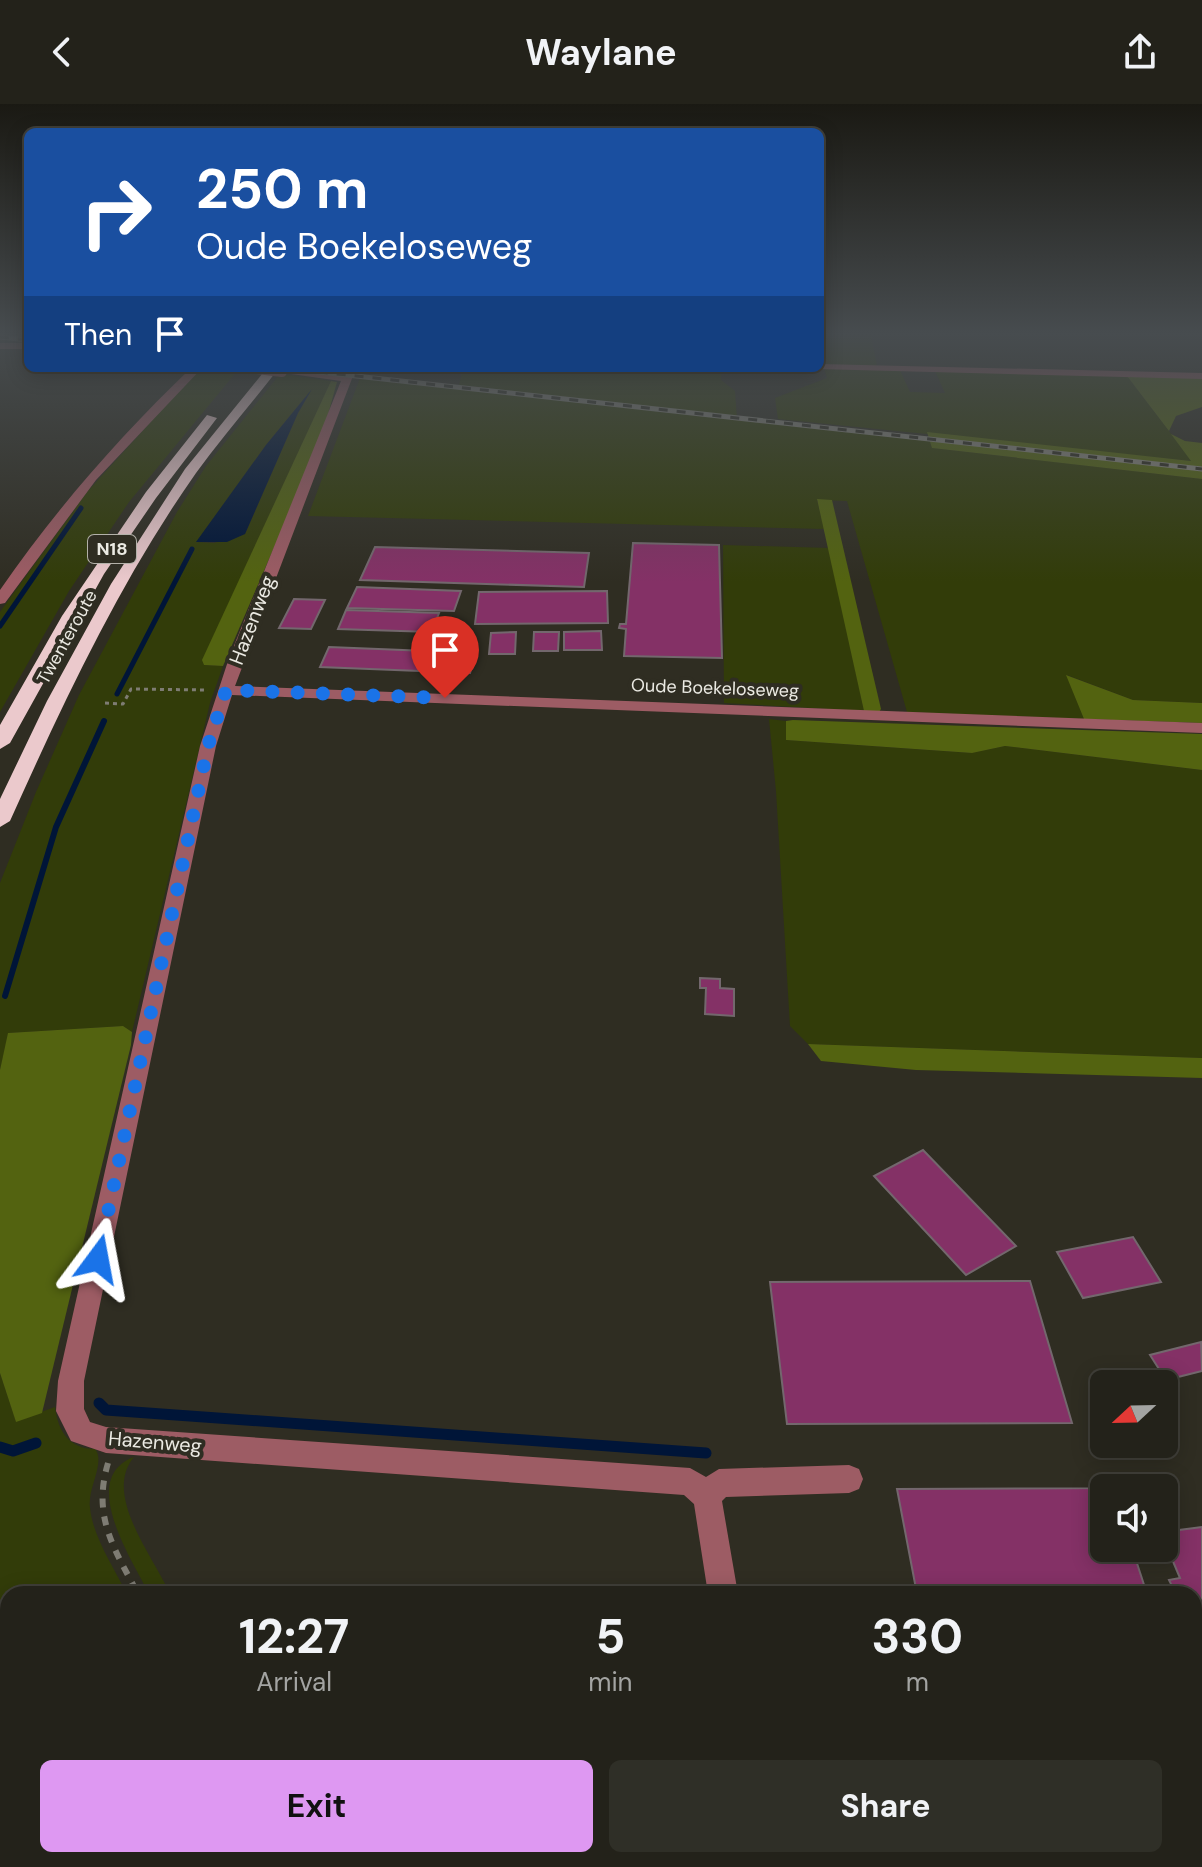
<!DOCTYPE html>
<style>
:root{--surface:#23221a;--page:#2f2f27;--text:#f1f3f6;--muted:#a3a4a2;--line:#403f39;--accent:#de98f2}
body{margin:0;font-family:"DM Sans",sans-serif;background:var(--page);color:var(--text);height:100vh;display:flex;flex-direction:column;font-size:30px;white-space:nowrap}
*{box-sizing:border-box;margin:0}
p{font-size:26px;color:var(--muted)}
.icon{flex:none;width:44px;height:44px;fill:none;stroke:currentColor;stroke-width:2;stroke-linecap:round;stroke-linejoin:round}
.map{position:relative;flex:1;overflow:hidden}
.details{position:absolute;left:0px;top:1482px;width:1202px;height:282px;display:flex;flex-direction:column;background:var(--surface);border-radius:24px 24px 0 0;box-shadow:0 4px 20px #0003,0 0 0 2px var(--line)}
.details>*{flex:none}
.top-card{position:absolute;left:24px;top:24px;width:800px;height:244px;border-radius:12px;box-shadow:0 4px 20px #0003,0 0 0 2px var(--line);background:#1a4fa0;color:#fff;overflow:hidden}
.needle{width:52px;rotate:248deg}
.tools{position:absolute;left:1090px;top:1266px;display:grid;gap:16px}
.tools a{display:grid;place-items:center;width:88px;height:88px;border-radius:12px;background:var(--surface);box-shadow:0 4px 20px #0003,0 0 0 2px var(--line);font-size:40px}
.pin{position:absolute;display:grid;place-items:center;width:68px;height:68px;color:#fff;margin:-82px -34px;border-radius:50% 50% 50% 0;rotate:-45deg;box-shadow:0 0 8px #0007}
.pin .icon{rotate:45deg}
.me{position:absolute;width:88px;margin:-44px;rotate:13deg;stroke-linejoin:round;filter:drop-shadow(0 0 6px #0008)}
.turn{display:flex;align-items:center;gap:28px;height:168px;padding:0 40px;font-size:36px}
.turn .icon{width:104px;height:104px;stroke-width:2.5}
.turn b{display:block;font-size:56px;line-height:68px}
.then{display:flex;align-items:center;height:76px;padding:0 40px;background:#0003;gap:16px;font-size:30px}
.eta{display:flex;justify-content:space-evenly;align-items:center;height:136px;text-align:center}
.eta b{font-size:48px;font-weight:700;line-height:56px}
.primary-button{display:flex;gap:16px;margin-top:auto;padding:16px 40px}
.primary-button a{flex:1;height:92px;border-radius:12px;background:var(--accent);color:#111;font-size:32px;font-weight:700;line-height:92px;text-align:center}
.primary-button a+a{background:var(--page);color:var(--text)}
header{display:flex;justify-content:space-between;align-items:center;height:104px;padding:0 40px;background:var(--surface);font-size:36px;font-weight:700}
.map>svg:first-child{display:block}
</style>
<header><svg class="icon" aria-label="back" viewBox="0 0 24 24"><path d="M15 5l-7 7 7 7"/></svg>Waylane<svg class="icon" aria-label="share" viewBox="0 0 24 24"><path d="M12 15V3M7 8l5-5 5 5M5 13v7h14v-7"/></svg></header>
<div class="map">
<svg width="1202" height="1763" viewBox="0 0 1202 1763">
<rect width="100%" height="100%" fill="#2f2d22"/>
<g fill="#323c09" fill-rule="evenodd">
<polygon points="820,231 871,231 877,262 820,261"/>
<polygon points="200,264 238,266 129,398 69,487 0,608 0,508 87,388"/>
<polygon points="463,264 721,264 721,276 735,287 737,315 930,336 933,344 1202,375 1202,599 1133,596 1067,571 1084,615 907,608 847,397 817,396 824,425 308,412 360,274 458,285"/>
<polygon points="824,264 900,266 910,288 945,289 935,267 1127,272 1192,357 778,315 775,294 827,274"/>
<path d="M280 270 331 277 203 556 204 561 223 562 210 599 132 928 123 922 9 929 0 966V779L36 688 79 591 177 408 206 362ZM312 285 298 309 245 430 214 439 197 438 266 341Z"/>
<polygon points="723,441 830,444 864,607 724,599"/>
<polygon points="769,615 786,617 786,636 971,649 1005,642 1202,666 1202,954 808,940 790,922 776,687"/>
<path d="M0 1269 16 1317 55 1303C58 1327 69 1345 95 1345 106 1358 87 1385 90 1404 93 1433 114 1464 127 1490H8V1591L0 1569Z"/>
<path d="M134 1353C102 1391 154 1453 170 1490H149C133 1457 77 1374 134 1353Z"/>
<polygon points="0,1664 8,1702 8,1756 18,1756 19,1763 0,1763"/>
<polygon points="48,1756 219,1756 221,1763 49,1763"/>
</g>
<g fill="#536310">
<polygon points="1127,272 1202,273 1202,303 1176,312 1169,327"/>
<polygon points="331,277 337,278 322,332 223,562 204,561 202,556"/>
<polygon points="927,328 1191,357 1171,330 1185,337 1202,339 1202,375 932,344"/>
<polygon points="817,395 832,396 881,605 879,608 864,607"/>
<polygon points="1066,571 1133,596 1202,599 1202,619 1084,615"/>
<polygon points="793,616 1202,630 1202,666 1005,642 972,649 786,636 786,617"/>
<polygon points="123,922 132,928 131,941 42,1309 16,1318 0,1269 0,966 8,929"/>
<polygon points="808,940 1202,954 1202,974 916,966 821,957"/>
</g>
<polygon fill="#001538" points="312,285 298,309 245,430 227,438 196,438 266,341"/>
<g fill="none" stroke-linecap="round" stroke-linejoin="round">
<g stroke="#001538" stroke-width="5">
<polyline points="0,522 81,404"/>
<polyline points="117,590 192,445"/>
</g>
<polyline stroke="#001538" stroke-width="6" points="5,892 56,723 104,617"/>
<g stroke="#001538" stroke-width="11">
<polyline points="99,1299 106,1306 706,1349"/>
<polyline points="0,1343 13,1347 36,1339"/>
</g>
</g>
<g fill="#843166" stroke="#73676d" stroke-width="2">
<polygon points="633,439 719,441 722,554 624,552 626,525 619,524 620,520 626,520"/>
<polygon points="375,443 589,449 584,483 360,476"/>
<polygon points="357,483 461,487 454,507 347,504"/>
<polygon points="607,487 608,519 475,520 479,488"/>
<polygon points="294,495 325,496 311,525 279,524"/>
<polygon points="346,506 439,509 432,528 338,525"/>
<polygon points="601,527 602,546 564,546 564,528"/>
<polygon points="437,528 471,529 468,541 433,540"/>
<polygon points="516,528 515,550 489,550 491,529"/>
<polygon points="534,528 559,528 558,547 533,547"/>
<polygon points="329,543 476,549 470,569 320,563"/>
<polygon points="700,874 720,875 720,884 734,885 734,912 705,910 706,884 700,884"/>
<polygon points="923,1046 1016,1142 966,1171 874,1072"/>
<polygon points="1133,1133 1161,1178 1083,1194 1057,1148"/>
<polygon points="1030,1177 1072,1319 787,1320 770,1178"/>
<polygon points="1201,1238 1202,1267 1166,1276 1150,1251"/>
<polygon points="1104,1384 1104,1444 1132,1444 1147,1490 917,1490 897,1385 1113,1384"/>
<polygon points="1202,1423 1202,1546 1194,1529 1194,1490 1176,1490 1169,1476 1180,1474 1164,1436 1164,1428"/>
</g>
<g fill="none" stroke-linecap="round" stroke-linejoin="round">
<polyline stroke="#7e7c73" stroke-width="3" stroke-dasharray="4 4" stroke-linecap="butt" points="105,599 123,600 131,585 208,586"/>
<g stroke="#7e7c73" stroke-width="6" stroke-dasharray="9 9" stroke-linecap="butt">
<path d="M108 1359C92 1413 114 1444 138 1490"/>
<polyline points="231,1756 232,1763"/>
</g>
<g fill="#9d5c64" fill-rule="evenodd">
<rect x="0" y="239" width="28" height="6"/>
<polygon points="820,260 1202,269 1202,275 817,265"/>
<path d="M191 264H202L96 376 5 499 0 500V486C56 405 120 332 191 264Z"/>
<polygon points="346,264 356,264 235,582 1202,619 1202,629 232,591 216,642 84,1277 84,1305 90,1318 106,1323 690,1364 706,1373 719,1365 849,1361 859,1365 863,1375 859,1385 849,1389 726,1393 722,1397 738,1490 708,1490 694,1400 684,1391 106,1349 71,1337 56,1307 58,1277 200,642 229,554 341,277 277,268 282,265 343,272"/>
<polygon points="749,1756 783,1756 784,1763 750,1763"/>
</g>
<g fill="#ebc9cc" fill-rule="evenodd">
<path d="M267 264H279C252 299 222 333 196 369 120 477 64 597 10 717L0 723V695L47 597 111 480 185 365Z"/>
<polygon points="207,311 217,314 156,394 104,470 10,639 0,645 0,621 62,512 146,388"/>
<polygon points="0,1591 8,1594 8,1657 0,1653"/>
<polygon points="13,1756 55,1756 56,1763 14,1763"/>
</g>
<defs>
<g id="rail">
<polyline points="0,233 28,236"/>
<polyline points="283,264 1202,365"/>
</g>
</defs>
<use href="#rail" stroke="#85837a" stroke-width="5"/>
<use href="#rail" stroke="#2f2d22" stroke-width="3" stroke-dasharray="9" stroke-linecap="butt"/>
<polyline stroke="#9d5c64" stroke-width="10" points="248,264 282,268"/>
</g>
<linearGradient id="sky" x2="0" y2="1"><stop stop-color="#1a1913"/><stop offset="0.48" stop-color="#474c4f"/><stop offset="1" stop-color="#474c4f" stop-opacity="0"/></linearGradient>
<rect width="1202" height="478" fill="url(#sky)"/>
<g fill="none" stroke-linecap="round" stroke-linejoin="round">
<polyline stroke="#1a73e8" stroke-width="14" stroke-dasharray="0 25.2" points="98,1155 208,642 226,586 445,594"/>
</g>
<g text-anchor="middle" stroke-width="8" stroke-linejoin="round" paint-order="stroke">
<rect fill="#2f2d22" stroke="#b3b1a9" stroke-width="2" x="88" y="431" width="48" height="28" rx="6"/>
<g font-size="18" font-weight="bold" fill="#ebeae3">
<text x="112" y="451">N18</text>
</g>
<g font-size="18" fill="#ebeae3" stroke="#2f2d22">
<text transform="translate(67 533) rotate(-61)" y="6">Twenteroute</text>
<text transform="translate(715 584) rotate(2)" y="6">Oude Boekeloseweg</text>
</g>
<g font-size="20" fill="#ebeae3" stroke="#2f2d22">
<text transform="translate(252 516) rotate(-69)" y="7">Hazenweg</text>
<text transform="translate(155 1338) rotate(5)" y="7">Hazenweg</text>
</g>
</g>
</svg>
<div class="tools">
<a><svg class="needle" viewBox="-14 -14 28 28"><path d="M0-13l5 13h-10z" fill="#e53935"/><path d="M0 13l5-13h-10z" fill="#a3a4a2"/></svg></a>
<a><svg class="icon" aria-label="sound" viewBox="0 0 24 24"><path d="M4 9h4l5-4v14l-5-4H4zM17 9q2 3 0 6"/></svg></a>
</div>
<div class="pin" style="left:445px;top:594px;background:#d93025"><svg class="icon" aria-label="arrive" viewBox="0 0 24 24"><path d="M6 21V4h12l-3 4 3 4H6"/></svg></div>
<svg class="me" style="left:98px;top:1155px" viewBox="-20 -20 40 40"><path d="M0-17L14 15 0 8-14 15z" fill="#1a73e8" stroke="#fff" stroke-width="4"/></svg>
<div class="top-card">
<div class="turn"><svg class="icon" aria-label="right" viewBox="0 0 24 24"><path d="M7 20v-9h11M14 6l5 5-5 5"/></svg><div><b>250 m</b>Oude Boekeloseweg</div></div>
<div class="then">Then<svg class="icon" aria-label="arrive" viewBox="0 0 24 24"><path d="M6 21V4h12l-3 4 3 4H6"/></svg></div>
</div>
<section class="details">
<div class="eta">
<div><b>12:27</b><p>Arrival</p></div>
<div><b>5</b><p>min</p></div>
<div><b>330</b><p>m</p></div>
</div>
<div class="primary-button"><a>Exit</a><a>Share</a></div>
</section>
</div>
